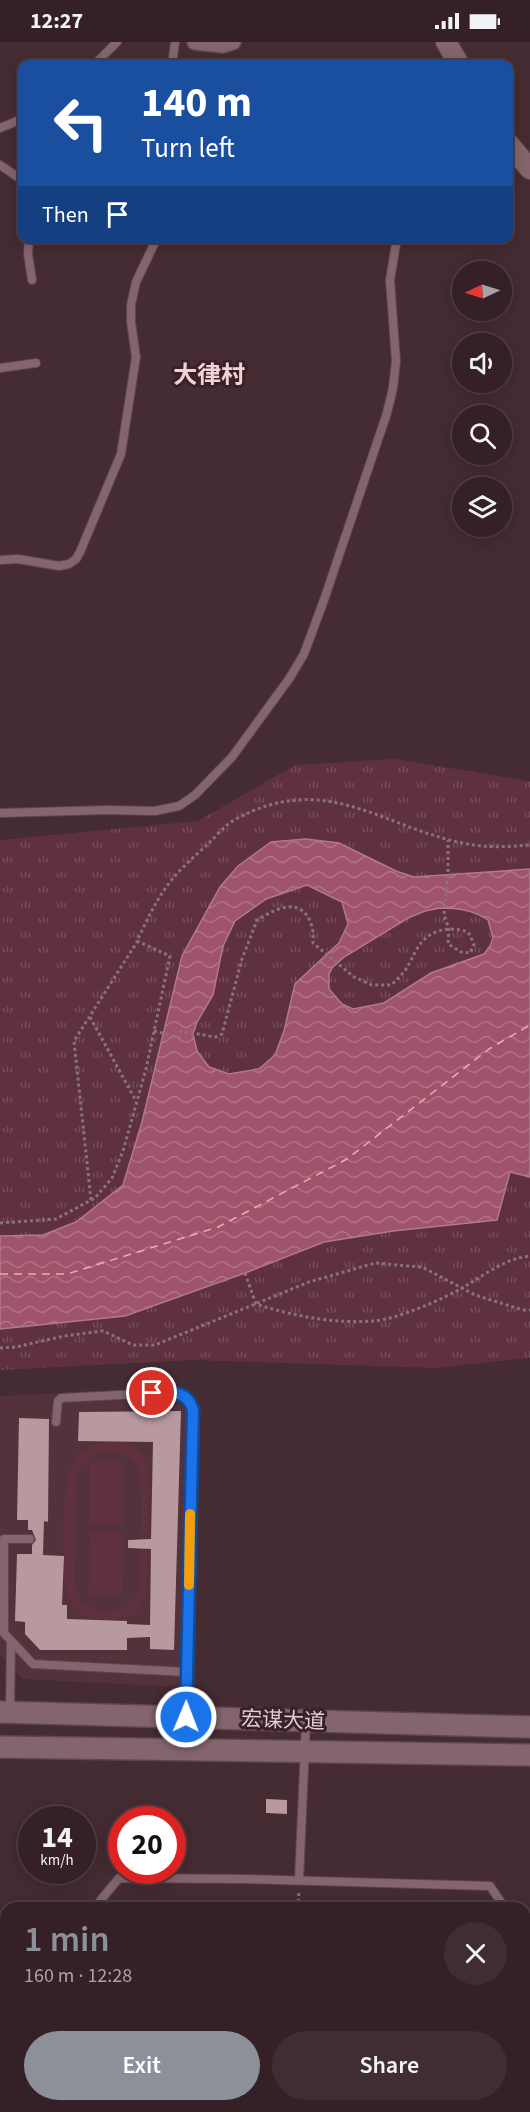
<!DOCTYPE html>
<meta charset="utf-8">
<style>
:root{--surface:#342026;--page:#3f2d32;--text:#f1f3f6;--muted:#a9a3a7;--line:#4e3e43;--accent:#8c9099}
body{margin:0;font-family:"Source Sans 3","Noto Sans SC",sans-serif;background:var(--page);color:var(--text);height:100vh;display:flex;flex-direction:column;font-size:22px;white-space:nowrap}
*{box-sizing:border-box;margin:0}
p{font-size:20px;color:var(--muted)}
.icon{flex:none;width:33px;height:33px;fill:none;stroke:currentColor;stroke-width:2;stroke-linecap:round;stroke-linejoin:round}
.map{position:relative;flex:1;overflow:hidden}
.sheet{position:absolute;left:0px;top:1860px;width:531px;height:210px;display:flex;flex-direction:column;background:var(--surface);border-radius:18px 18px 0 0;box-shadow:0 3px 15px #0003,0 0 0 2px var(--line)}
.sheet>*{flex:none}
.guide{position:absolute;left:18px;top:18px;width:495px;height:183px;border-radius:12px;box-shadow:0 3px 15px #0003,0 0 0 2px var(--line);background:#1a4fa0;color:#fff;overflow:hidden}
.needle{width:39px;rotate:266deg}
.fabs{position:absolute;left:452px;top:219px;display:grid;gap:12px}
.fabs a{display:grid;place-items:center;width:60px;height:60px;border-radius:50%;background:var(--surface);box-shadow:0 3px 15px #0003,0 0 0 2px var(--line);font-size:30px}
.speed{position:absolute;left:18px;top:1764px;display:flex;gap:12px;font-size:30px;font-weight:700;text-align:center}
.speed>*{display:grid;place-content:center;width:78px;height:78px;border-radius:50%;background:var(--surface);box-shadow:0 3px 15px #0003,0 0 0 2px var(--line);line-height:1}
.speed small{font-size:15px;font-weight:400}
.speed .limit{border:9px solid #d22;background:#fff;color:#111}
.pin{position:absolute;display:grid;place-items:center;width:51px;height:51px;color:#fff;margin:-26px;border:3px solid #fff;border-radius:50%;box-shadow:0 2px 6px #0007}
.me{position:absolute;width:66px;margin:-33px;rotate:1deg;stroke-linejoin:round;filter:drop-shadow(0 0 4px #0008)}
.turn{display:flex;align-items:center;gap:21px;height:126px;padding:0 24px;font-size:27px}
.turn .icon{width:78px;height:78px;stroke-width:2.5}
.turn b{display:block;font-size:42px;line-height:51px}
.then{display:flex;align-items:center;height:57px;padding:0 24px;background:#0003;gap:12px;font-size:22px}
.round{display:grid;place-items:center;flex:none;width:63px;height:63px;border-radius:32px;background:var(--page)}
.summary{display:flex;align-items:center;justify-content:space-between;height:102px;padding:0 24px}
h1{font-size:36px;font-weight:600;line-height:45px;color:var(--accent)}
.button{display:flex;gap:12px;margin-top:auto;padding:12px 24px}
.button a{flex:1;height:69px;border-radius:36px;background:var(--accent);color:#fff;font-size:24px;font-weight:600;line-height:69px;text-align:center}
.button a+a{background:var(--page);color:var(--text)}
.status{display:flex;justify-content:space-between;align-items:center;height:42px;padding:0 30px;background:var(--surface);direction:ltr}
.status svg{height:16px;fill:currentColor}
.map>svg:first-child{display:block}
</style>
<div class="status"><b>12:27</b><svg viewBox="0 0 49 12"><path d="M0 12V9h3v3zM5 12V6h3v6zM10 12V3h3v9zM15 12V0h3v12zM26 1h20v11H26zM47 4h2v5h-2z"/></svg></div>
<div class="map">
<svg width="530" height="2070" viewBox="0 0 530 2070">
<defs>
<pattern id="grass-tufts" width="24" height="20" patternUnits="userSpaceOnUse" patternTransform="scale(1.5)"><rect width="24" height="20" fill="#5f303e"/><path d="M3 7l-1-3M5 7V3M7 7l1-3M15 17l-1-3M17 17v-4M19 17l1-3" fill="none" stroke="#764d59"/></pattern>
<pattern id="water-waves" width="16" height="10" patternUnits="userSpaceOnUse" patternTransform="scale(1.5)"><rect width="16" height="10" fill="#9f546b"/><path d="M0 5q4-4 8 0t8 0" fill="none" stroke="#b07386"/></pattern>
</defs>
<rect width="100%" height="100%" fill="#452b32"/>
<polygon fill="#53323b" points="179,1345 198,1361 195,1646 23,1637 0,1612 0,1354"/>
<g fill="url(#grass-tufts)">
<polygon points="394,717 530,739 530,1316 435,1326 193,1318 0,1328 0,798 198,779 295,723"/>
<rect x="437" y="2064" width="49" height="6"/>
</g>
<g fill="#5f303e" fill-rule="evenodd">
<path d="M109 1400C131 1401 144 1408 150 1430L146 1555C140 1569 130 1577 114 1578 99 1578 82 1577 73 1563 68 1557 66 1549 65 1542 62 1518 61 1436 74 1418 83 1405 95 1401 109 1400ZM100 1411C112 1410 127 1410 135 1421 148 1439 139 1522 138 1548 125 1579 81 1575 74 1542L76 1437 86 1418Z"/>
<polygon points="90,1420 124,1420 123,1483 90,1483"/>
<polygon points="90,1489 123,1490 122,1552 89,1552"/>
</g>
<path fill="url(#water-waves)" stroke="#b2798a" stroke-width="1.5" fill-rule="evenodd" d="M306 797 339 801 396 829 414 835 530 827V1135L510 1130 497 1178 393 1189 324 1200 245 1231 125 1274 0 1287V1194L43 1193 76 1180 123 1143 142 1080 182 914 220 845 238 824 271 800ZM307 843 342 860 348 882 339 901 295 942 284 989 275 1013 259 1027 229 1032 209 1025 197 1009 193 992 197 980 213 953 223 904 235 879 266 857ZM440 866C458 866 473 868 488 878L493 896 490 904 484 912 431 931 384 961 353 967 342 962 329 947V932L332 926 344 915 408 876 425 869Z"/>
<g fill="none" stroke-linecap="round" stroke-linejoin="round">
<polyline stroke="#faa4bc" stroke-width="1.5" stroke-dasharray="8 6" stroke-linecap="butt" points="0,1232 67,1232 218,1185 347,1117 489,1007 530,983"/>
</g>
<g fill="#b999a0">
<polygon points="181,1369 174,1608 150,1607 150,1595 127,1596 127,1608 40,1608 25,1592 25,1580 15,1579 17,1512 32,1512 32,1503 36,1498 32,1488 28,1488 28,1478 17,1478 19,1376 49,1377 48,1480 44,1479 43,1513 64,1514 62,1563 67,1563 67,1577 127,1579 127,1582 150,1583 151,1507 128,1506 128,1498 151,1497 153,1400 78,1399 79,1370"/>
<polygon points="266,1757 287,1758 287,1772 266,1771"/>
</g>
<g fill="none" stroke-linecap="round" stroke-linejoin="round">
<defs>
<g id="service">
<polyline points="95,22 117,0"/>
<polyline points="172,22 175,0"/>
<polyline points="0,86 22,77"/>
<polyline points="0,123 22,138"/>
<polyline points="29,196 28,212 32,238"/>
<polyline points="0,326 36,321"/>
<polyline points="0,518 18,517 59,524 69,522 76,517 80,510 121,412 136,315 131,280 131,263 136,240 157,196"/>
<polyline points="0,771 107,768 155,769 179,764 195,753 232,715 289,637 304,612 324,558 387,371 393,346 396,319 390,238 397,196"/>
<polyline points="56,1380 58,1359 61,1356 178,1350 186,1355 192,1364 186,1673"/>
<polyline points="30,1497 4,1497 4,1591 33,1622 187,1630"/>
<polyline points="10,1669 11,1599"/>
<polyline points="299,1838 306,1681"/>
<polyline points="100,1866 100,1859 119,1836 245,1837 490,1844 505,1866"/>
<polyline points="525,1952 530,1952"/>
<polyline points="96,2070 97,2064"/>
<polyline points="429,2070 429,2064"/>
</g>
<polyline id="minor" points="195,0 223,3 233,0"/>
<g id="tertiary">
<polyline points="446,0 459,22"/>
<polyline points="508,101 530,127"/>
</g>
<g id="secondary">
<polyline points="0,1670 530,1685"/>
<polyline points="0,1705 530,1713"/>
</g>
</defs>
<use href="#service" stroke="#5d474e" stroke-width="10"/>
<use href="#minor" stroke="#5d474e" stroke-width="18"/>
<use href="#tertiary" stroke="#5d474e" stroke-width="22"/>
<use href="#secondary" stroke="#5d474e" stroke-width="24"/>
<g stroke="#897379" stroke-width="3" stroke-dasharray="3 3" stroke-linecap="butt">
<polyline points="90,975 136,1059"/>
<path d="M154 989 179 995 181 989 215 995 222 992 242 917 257 878C264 874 272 869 279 867 304 858 315 879 313 901L354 935 372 943H391C396 939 400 934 404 930 410 922 413 913 418 905 430 887 449 884 468 890L474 902 470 911 461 910 448 902 449 887 444 873 448 828V798"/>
<polyline points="91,1158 74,999 137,900"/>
<path d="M0 1181 56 1177 95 1156 112 1136 123 1109 146 1027 170 914 137 899C147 878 156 858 170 840 181 826 196 813 209 801 217 793 226 782 236 777 324 729 379 783 462 801 484 806 507 805 530 803"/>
<path d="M245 1231 256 1262C293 1274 334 1282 374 1279 398 1277 443 1257 464 1245 484 1233 506 1216 530 1214"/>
<polyline points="0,1306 16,1305 64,1294 103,1289 133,1303 155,1303 309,1240 375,1221 422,1225 475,1253 523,1268 530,1268"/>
<polyline points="298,1866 299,1849"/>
</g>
<use href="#service" stroke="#84656d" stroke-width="8"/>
<use href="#minor" stroke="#84656d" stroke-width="15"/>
<use href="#tertiary" stroke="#84656d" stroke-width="20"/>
<use href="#secondary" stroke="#84656d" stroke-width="21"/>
</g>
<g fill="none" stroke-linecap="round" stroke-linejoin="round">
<defs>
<path id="route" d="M152 1351C170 1351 187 1347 193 1368L186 1675"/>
</defs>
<use href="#route" stroke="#114b97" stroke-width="15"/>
<use href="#route" stroke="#1a73e8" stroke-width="10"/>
<polyline stroke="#f59e0b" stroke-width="10" points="189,1543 190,1472"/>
</g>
<g text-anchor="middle" stroke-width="6" stroke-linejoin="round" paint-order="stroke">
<g font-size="21" fill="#dfced2" stroke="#3a2128">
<text transform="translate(283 1678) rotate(2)" y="7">宏谋大道</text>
</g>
<g font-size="24" font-weight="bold" fill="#f3d1d9" stroke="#3a2128">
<text x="209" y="341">大律村</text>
</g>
</g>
</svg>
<div class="fabs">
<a><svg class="needle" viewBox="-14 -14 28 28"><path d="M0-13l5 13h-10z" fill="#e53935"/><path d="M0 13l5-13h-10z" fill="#a9a3a7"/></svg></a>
<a><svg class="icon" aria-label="sound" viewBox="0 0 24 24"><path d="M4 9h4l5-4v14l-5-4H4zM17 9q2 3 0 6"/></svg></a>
<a><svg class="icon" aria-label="search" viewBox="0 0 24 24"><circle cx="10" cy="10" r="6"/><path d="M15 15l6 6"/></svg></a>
<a><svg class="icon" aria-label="layers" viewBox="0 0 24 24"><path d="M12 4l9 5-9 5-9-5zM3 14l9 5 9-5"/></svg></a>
</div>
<div class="speed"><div>14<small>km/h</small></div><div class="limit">20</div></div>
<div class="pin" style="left:152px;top:1351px;background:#d93025"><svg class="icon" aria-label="arrive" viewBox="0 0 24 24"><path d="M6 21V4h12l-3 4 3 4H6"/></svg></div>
<svg class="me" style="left:186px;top:1675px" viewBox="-20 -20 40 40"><circle r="17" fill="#1a73e8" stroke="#fff" stroke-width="3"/><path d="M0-11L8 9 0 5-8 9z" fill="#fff"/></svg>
<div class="guide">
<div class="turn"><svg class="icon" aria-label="left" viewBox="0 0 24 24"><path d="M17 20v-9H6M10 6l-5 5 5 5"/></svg><div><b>140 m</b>Turn left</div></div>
<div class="then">Then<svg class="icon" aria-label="arrive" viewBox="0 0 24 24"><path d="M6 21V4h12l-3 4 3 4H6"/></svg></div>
</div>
<section class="sheet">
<div class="summary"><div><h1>1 min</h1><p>160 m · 12:28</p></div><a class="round"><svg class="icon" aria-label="close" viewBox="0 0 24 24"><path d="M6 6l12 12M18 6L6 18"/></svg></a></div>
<div class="button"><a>Exit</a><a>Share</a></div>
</section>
</div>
